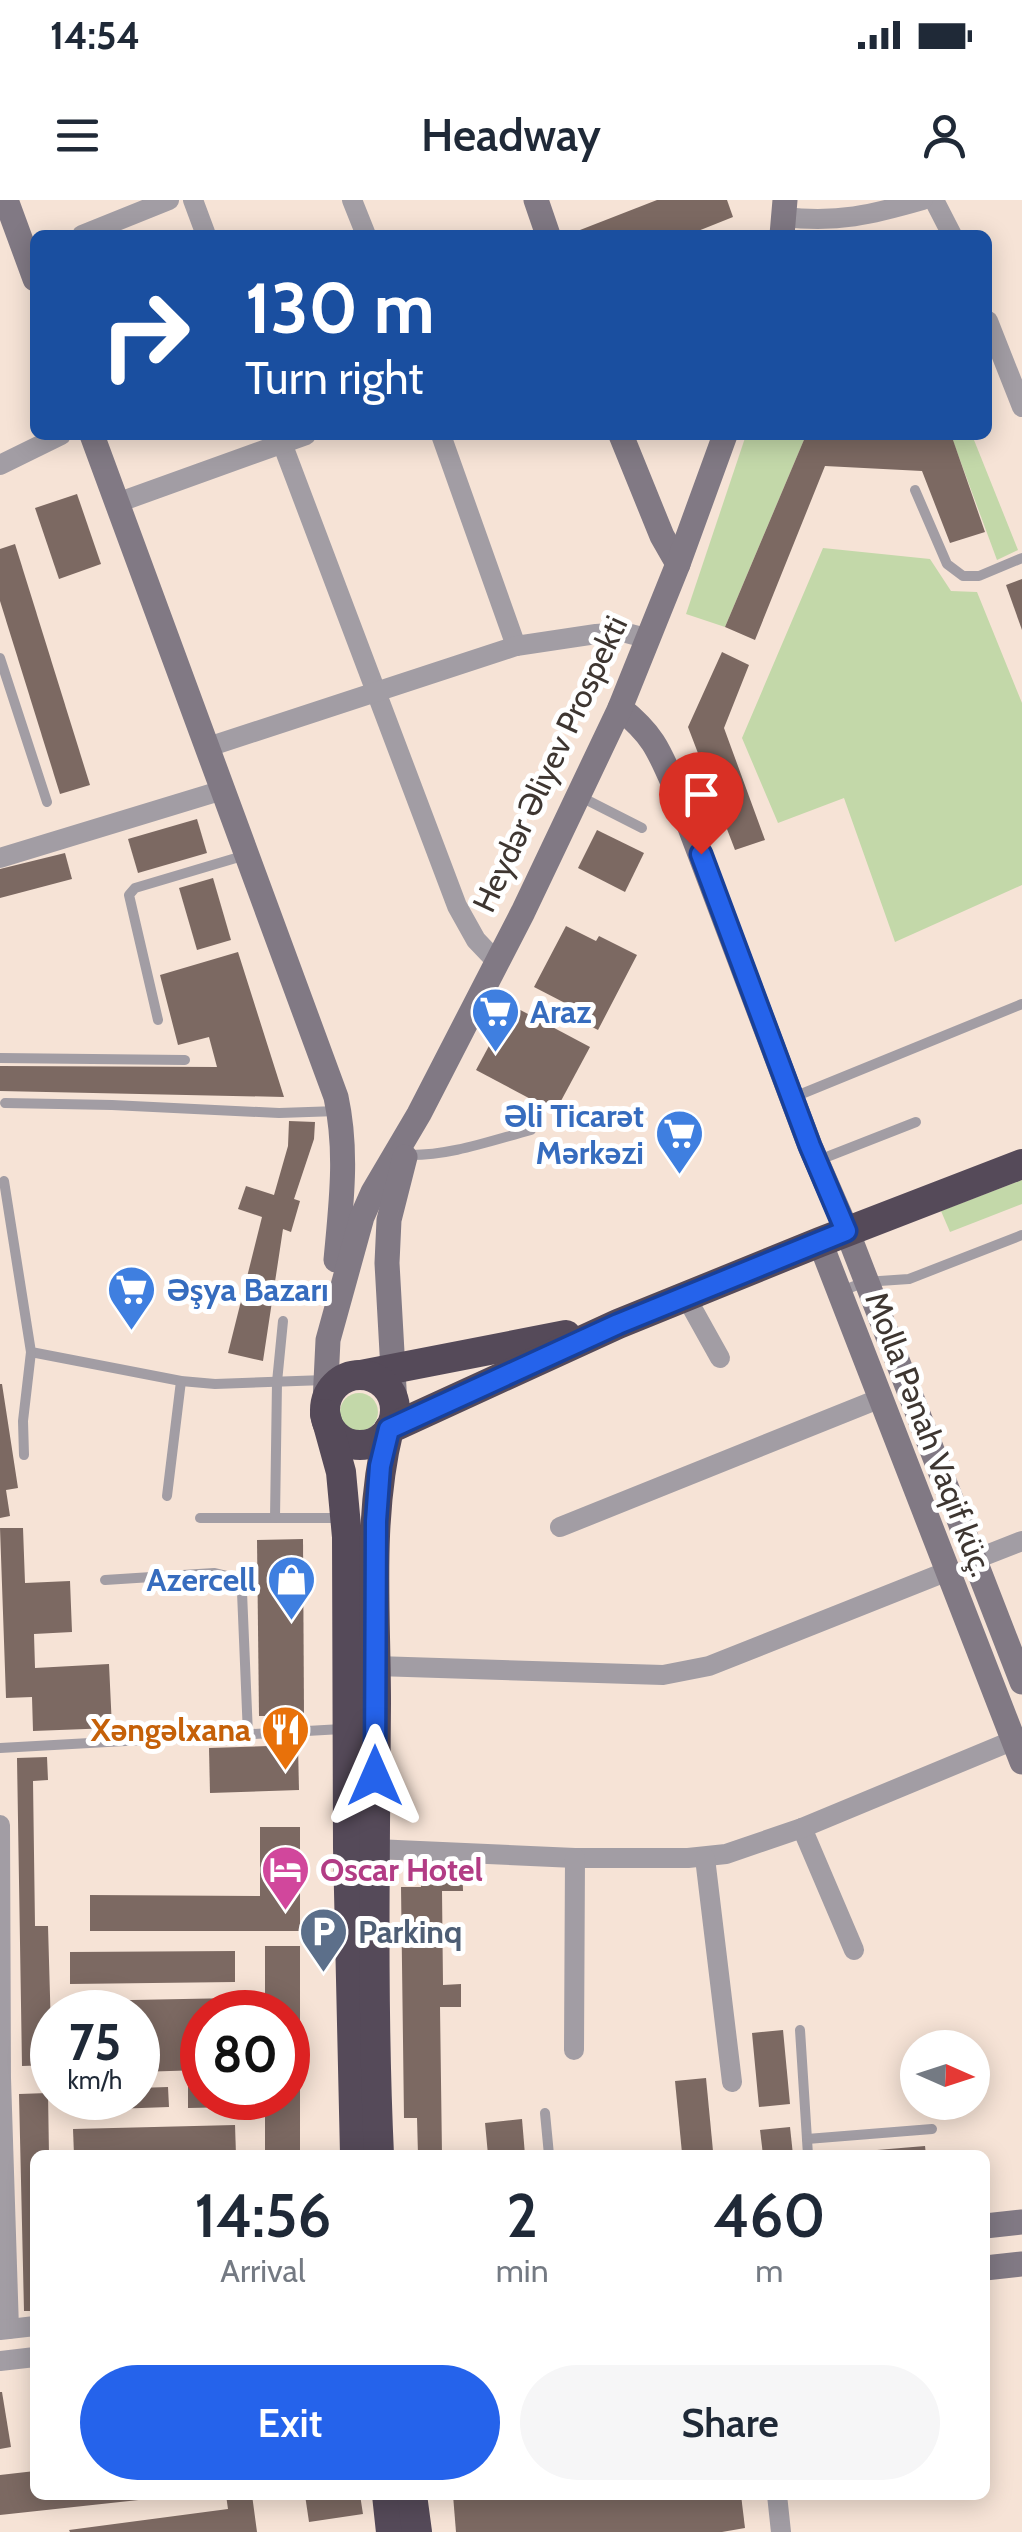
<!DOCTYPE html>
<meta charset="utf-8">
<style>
:root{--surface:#fff;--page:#f6f6f7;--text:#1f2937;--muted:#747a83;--accent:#2563eb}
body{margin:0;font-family:Cabin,sans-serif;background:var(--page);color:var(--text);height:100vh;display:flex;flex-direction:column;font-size:38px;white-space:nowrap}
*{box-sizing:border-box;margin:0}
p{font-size:32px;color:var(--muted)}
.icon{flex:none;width:55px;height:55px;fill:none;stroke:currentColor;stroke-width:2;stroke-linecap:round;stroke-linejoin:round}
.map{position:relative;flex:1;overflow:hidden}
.details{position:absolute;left:30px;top:1950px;width:960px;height:350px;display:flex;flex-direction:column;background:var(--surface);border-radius:15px;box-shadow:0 5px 25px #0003}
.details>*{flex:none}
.banner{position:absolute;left:30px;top:30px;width:962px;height:210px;border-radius:15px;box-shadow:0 5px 25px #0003;background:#1a4fa0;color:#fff;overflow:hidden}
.needle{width:65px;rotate:93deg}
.fabs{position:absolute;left:900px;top:1830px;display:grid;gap:20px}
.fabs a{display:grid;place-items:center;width:90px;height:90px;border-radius:50%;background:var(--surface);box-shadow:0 5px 25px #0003;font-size:50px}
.speed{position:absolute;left:30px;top:1790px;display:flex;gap:20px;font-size:50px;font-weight:700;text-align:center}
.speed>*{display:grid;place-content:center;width:130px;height:130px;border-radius:50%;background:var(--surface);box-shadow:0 5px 25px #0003;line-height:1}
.speed small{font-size:25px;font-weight:400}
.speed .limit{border:15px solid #d22;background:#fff;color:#111}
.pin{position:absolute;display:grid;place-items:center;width:85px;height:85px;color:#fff;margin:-102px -42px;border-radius:50% 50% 50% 0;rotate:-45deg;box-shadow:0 0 10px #0007}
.pin .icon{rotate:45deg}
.me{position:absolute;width:110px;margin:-55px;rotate:0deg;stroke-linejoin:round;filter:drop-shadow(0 0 8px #0008)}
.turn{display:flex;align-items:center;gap:35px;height:210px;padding:0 50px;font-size:45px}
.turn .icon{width:130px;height:130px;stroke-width:2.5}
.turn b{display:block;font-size:70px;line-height:85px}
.eta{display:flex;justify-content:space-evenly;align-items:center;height:170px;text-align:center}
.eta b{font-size:60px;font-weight:600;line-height:70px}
.primary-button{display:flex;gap:20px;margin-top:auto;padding:20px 50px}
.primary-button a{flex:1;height:115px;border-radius:60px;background:var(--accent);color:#fff;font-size:40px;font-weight:600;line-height:115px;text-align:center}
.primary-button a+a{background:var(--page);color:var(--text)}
.status{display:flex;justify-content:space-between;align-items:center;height:70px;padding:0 50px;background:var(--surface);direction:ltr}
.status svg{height:28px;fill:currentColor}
header{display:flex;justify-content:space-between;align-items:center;height:130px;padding:0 50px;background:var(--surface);font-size:45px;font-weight:600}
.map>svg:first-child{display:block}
</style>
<div class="status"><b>14:54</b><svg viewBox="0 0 49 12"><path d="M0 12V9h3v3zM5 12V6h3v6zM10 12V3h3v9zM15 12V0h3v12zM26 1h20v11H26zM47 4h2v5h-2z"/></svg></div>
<header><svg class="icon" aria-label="menu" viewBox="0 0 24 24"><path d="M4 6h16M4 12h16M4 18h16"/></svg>Headway<svg class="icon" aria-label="person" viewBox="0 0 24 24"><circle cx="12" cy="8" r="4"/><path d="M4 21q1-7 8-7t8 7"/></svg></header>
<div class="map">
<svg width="1022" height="2332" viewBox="0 0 1022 2332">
<rect width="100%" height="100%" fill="#f6e3d6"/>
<g fill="#c3d8a9">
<polygon points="746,235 806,235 725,427 686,414"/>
<polygon points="922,235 972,235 1018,350 997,360 953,241 922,239"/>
<polygon points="823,348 930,359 951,391 977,392 1022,503 1022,685 895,742 844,598 778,623 742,538"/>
<polygon points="1022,980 1022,1004 950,1032 941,1011"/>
<circle cx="359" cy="1212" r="19"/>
</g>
<g fill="#7c6962">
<polygon points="657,0 727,0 733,17 688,35 582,35 580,30"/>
<polygon points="806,235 922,235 922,239 953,240 985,332 950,343 922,271 825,266 755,440 725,427"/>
<polygon points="77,294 101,364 59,379 35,308"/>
<polygon points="15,344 90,585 60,594 0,401 0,349"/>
<polygon points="1022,379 1022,430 1006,385"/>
<polygon points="722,452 749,465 724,528 765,640 735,650 688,527"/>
<polygon points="197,619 207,653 138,673 128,639"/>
<polygon points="597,630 644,653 625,692 578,668"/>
<polygon points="65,653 72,679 0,698 0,669"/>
<polygon points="213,678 231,740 197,750 179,688"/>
<polygon points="566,726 596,741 599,736 637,755 598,830 561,811 565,803 534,787"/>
<polygon points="238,752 284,897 0,891 0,866 217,867 209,837 178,845 160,775"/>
<polygon points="511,805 590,847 555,912 476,870"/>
<polygon points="289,921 315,922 314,939 294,999 300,1001 291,1032 283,1029 263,1161 228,1153 262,1017 238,1009 246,986 274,995 288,946"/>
<polygon points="0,1184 2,1184 18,1288 6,1290 10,1316 0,1318"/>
<polygon points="0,1328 23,1328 25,1383 70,1381 72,1432 34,1434 35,1468 109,1464 112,1528 33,1531 32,1497 6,1498"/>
<polygon points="303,1339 304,1516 259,1516 257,1340"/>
<polygon points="298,1545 299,1590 210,1593 209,1548"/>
<polygon points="47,1557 48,1580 33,1581 35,1726 48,1726 52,1865 22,1866 17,1558"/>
<polygon points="260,1627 300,1627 300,1731 90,1731 90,1695 260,1696"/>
<polygon points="420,1656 462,1656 463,1691 442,1691 443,1785 461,1784 461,1807 440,1807 442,1955 418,1955 417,1918 404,1918 401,1687 421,1687"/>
<polygon points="265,1746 300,1746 300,1955 265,1955 265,1898 288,1898 288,1812 265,1812"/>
<polygon points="235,1751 235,1782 70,1784 70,1752"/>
<polygon points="235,1798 235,1812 202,1812 202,1870 138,1872 138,1812 81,1812 80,1801"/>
<polygon points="783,1830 790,1904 759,1907 752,1833"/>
<polygon points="706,1878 713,1951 682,1953 675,1881"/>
<polygon points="168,1887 169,1907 85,1910 84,1898 138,1898 138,1888"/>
<polygon points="188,1887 202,1887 202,1898 237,1898 238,1907 188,1908"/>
<polygon points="48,1893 49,1955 35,1955 35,2111 24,2111 19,1894"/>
<polygon points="522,1919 525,1955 488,1955 485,1923"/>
<polygon points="235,1925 236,1955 74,1955 73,1929"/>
<polygon points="790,1927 793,1955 763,1955 760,1930"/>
<polygon points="925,1946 926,1955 853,1955 853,1952"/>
<polygon points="0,2192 2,2192 11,2247 0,2249"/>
<polygon points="35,2271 35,2295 157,2295 157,2298 0,2315 0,2275"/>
<polygon points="226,2295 252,2295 257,2332 70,2332 69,2330 228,2309"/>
<polygon points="305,2295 360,2295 363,2314 309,2322"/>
<polygon points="453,2295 741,2295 745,2328 722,2332 456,2332"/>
</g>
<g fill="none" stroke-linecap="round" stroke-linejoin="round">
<g stroke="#a29da4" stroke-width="10">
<polyline points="915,290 947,364 963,376 979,376 1022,358"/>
<polyline points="0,458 47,602"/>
<polyline points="579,596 642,628"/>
<polyline points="158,820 129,695 135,688 246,655"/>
<polyline points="0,858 185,860"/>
<polyline points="794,897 1022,804"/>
<polyline points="5,903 112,905 279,913 338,911"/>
<path d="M407 955C449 956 490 941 531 930"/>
<polyline points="819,960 916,922"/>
<polyline points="4,981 31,1152 181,1181 215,1184 325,1180 349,1176"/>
<polyline points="839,1092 865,1082 909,1079 1022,1035"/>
<polyline points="24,1255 23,1221 31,1152"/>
<polyline points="167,1296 181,1181"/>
<polyline points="200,1318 340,1318"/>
<polyline points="275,1318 277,1182 283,1121"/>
<path d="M105 1380 214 1373C229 1376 236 1378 242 1392L248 1535"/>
<polyline points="0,1548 342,1529"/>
<polyline points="800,1830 808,1955"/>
<polyline points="545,1913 549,1955"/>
<polyline points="807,1939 932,1929"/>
</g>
<g stroke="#a29da4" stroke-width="20">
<polyline points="193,0 206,35"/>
<polyline points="352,0 366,35"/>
<polyline points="934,0 952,35"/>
<path d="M784 17C838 23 871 15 923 0"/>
<polyline points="82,35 169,0"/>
<polyline points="988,121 1022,207"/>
<polyline points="279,235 457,706 476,740 496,761"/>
<polyline points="441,235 516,446"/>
<polyline points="0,265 61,235"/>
<polyline points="117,303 306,235"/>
<polyline points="208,547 516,446 596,434 623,432 649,439"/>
<polyline points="0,658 223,590"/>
<polyline points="686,1097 720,1158"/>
<polyline points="560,1327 881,1198"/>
<polyline points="976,1359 1022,1341"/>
<polyline points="376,1466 663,1475 709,1466 948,1371"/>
<polyline points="0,1625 1,1878 9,2129"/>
<polyline points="802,1628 854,1750"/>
<polyline points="375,1649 575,1658 688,1658 726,1654 802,1628 1014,1540"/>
<polyline points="705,1658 732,1882"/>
<polyline points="574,1850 575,1658"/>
<polyline points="0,2130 35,2126"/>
<polyline points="0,2161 35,2157"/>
<polyline points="777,2295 781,2332"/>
</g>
<g stroke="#817984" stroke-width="25">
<polyline points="6,0 35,79"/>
<polyline points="536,0 548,35"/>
<polyline points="782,35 785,0"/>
<path d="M92 235 336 897C348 952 341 1005 336 1060"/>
<polyline points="621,235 662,336 678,364"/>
<path d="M620 508C652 534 658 548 674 585L810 946 847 1031 1022 1482"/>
<polyline points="820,1042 1022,1562"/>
<polyline points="325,1202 328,1140 362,1017 373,992 419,914 523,712 620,508 678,364 725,235"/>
<polyline points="395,1206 387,1063 389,1020 405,957"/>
<polyline points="985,2026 1022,2022"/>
<polyline points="985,2068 1022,2064"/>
</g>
<g stroke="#554a59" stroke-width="30">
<polyline points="361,1175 566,1135"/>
<circle cx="360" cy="1210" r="35"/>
<polyline points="325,1214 341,1272 347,1337 348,1648 355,1955"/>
<path d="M379 1955C372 1805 375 1654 376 1503 376 1412 367 1318 389 1229L618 1124 820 1042 1022 964"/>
<polyline points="387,2295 391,2332"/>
<polyline points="412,2295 417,2332"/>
</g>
</g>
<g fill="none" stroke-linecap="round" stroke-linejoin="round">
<defs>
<polyline id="route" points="375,1576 376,1321 380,1266 389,1229 618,1124 846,1031 810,946 701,654"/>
</defs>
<use href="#route" stroke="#184099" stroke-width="25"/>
<use href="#route" stroke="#2563eb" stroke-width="18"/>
</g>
<defs>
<symbol id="supermarket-pin" viewBox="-11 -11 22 30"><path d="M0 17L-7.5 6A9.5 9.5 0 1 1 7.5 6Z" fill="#3f7fe0" stroke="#fff"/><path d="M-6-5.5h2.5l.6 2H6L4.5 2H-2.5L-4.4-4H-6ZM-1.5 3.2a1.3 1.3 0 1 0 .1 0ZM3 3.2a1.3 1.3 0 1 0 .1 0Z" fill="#fff"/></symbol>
<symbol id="shop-pin" viewBox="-11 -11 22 30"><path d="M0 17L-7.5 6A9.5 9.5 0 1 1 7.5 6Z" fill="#3f7fe0" stroke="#fff"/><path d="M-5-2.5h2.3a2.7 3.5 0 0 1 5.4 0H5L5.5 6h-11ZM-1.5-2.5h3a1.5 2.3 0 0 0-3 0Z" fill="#fff"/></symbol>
<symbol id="restaurant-pin" viewBox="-11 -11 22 30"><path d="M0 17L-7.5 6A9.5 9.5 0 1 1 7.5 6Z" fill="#e8710a" stroke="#fff"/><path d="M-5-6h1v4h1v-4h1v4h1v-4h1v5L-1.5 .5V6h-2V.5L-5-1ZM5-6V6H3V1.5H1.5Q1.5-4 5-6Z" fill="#fff"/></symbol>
<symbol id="hotel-pin" viewBox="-11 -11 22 30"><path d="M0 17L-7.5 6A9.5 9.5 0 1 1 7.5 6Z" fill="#d1479c" stroke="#fff"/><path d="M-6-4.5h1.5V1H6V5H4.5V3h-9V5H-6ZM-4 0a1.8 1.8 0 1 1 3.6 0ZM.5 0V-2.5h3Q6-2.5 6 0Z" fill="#fff"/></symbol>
<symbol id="parking-pin" viewBox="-11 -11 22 30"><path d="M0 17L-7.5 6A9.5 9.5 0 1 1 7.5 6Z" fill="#5c6f8a" stroke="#fff"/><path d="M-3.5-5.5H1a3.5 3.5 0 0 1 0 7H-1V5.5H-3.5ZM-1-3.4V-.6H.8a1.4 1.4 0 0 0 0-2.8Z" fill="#fff"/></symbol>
</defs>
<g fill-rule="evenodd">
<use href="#supermarket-pin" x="468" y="784" width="55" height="75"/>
<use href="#supermarket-pin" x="652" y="906" width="55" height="75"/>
<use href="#supermarket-pin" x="104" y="1062" width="55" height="75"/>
<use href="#shop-pin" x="264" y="1352" width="55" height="75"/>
<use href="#restaurant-pin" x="258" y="1502" width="55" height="75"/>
<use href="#hotel-pin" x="258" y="1642" width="55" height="75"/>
<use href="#parking-pin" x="296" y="1704" width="55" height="75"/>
</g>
<g text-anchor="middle" stroke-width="10" stroke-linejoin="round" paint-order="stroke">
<g font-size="32" fill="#3e3631" stroke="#fff">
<text transform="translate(550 564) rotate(-65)" y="11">Heydər Əliyev Prospekti</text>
<text transform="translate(929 1234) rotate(69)" y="11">Molla Pənah Vaqif küç.</text>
</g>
<g font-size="32" font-weight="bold" fill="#366cbe" stroke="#fff" text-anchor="start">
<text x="530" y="823">Araz</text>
<text x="644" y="927" text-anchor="end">Əli Ticarət<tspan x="644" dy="37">Mərkəzi</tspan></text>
<text x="167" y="1101">Əşya Bazarı</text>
<text x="256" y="1391" text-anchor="end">Azercell</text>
</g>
<g font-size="32" font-weight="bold" fill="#c56008" stroke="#fff" text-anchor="end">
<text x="251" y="1541">Xəngəlxana</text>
</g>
<g font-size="32" font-weight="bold" fill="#b23c85" stroke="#fff" text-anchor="start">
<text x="320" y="1681">Oscar Hotel</text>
</g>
<g font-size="32" font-weight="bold" fill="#4e5e75" stroke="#fff" text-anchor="start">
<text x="358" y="1743">Parkinq</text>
</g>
</g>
</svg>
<div class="fabs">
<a><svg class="needle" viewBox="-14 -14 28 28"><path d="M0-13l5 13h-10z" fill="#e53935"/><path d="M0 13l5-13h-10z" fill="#747a83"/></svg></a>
</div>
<div class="speed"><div>75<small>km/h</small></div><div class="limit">80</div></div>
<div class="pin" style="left:701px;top:654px;background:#d93025"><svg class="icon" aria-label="arrive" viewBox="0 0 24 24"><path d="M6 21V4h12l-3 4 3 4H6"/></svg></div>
<svg class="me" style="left:375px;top:1576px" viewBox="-20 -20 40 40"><path d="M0-17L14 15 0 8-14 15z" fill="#2563eb" stroke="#fff" stroke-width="4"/></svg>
<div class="banner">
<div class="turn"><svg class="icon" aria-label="right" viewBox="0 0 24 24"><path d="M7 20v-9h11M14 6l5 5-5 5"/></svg><div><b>130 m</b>Turn right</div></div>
</div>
<section class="details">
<div class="eta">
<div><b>14:56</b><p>Arrival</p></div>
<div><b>2</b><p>min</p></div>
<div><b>460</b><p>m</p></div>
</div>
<div class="primary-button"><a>Exit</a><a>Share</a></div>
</section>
</div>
